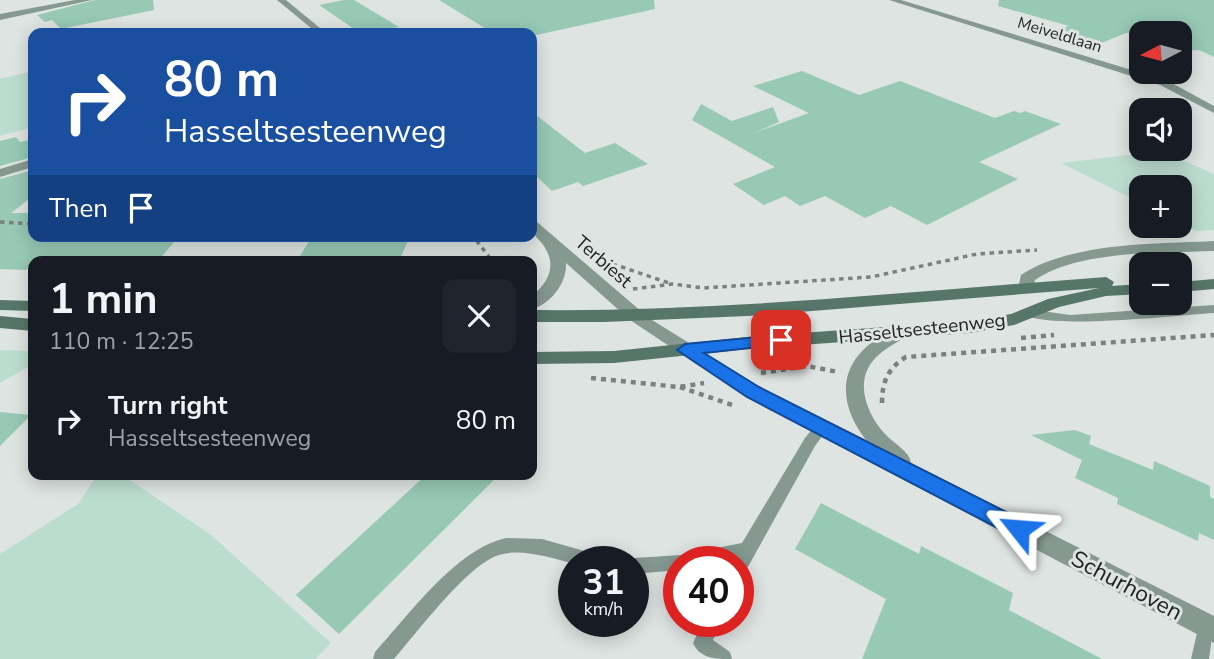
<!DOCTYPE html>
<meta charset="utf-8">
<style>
:root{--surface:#171b24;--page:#20242c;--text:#f1f3f6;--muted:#9ea1a6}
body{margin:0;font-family:"Nunito Sans",sans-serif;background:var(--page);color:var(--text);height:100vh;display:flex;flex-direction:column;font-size:26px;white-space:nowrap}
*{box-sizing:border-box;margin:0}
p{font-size:23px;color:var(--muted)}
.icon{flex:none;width:38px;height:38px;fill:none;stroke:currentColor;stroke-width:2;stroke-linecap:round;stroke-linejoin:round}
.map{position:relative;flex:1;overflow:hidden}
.sheet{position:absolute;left:28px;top:256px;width:509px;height:224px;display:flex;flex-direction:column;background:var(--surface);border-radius:14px;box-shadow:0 4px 18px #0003}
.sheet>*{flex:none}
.guide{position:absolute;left:28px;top:28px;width:509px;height:214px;border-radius:14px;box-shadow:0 4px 18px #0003;background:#1a4fa0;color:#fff;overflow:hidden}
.needle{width:46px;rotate:264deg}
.fabs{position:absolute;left:1129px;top:21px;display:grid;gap:14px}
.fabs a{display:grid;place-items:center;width:63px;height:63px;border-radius:14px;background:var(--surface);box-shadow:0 4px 18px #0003;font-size:35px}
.speed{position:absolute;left:558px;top:546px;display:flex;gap:14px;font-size:35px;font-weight:700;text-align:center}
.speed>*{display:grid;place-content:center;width:91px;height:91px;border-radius:50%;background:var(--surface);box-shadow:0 4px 18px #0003;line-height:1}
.speed small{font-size:18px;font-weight:400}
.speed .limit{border:10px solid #d22;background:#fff;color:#111}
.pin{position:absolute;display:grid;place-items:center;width:60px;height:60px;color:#fff;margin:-30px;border-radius:14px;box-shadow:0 4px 10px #0006}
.me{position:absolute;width:77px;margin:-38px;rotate:298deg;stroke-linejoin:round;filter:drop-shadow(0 0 5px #0008)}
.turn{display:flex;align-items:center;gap:24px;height:147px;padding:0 21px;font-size:32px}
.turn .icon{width:91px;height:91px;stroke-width:2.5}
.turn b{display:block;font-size:49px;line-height:60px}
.then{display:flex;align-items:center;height:66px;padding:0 21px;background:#0003;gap:14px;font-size:26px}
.round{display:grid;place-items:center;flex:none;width:74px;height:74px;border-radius:14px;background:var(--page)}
.summary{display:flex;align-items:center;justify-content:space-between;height:119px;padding:0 21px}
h1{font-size:42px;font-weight:700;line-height:52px}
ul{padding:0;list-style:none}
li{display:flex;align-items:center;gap:21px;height:91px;padding:0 21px}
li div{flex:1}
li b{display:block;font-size:26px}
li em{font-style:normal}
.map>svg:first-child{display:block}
</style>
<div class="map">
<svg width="1214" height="659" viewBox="0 0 1214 659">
<rect width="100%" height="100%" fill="#dee4e1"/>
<g fill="#bbddcf">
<polygon points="33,71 33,127 0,136 0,79"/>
<polygon points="1162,151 1214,174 1214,230 1196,231 1180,222 1180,187 1141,187 1141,203 1061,163"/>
<polygon points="0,350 33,351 33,364 0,383"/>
<polygon points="98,474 121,474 211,535 331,643 315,659 0,659 0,554 78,504"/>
</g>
<g fill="#97c9b5">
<polygon points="95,0 153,0 154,10 61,29 52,20 45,22 37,15"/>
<polygon points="344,0 354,0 399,27 360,33 319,5"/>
<polygon points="439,0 654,0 655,9 532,36 532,33 493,33"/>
<polygon points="999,0 1214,0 1214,57 1199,50 1180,51 1180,33 1126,33 1089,48 1044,34 1069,26 998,6"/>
<polygon points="802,71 859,95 900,81 995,118 1014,111 1020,113 1025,111 1061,124 979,162 1018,179 927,225 891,206 865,218 825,196 800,206 785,196 764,205 733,184 775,167 692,120 701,104 732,121 773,107 779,122 754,133 809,113 753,86"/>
<polygon points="532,112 585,153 615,143 648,164 583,186 578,182 552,191 532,172"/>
<polygon points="16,137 20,142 33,139 33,157 0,166 0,141"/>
<polygon points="33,170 33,196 11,213 33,213 33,236 179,236 158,261 33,261 33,264 26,270 0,269 0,179"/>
<polygon points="312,236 359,236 358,239 408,241 399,261 297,261"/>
<polygon points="0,412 31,415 0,446"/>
<polygon points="1075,430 1091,436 1089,444 1153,470 1154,461 1210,486 1210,497 1214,499 1214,540 1199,533 1198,541 1117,504 1118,498 1075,478 1082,460 1031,435"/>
<polygon points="427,474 500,474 339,634 296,595"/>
<polygon points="821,503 919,554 921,546 1013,593 1009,610 1102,659 862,659 886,599 795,549"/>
</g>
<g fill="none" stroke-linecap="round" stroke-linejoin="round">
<g stroke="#7c807e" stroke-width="3.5" stroke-dasharray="4.5 4.5" stroke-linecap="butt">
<polyline points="0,222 33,224"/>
<polyline points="380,236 387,239 474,237 492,261"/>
<polyline points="604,261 669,283"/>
<polyline points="633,289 673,284 703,288 871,277 977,254 1037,250"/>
</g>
<g stroke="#7c807e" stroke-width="4.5" stroke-dasharray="5 5" stroke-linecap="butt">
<polyline points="1021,338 1054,335"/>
<polyline points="761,373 807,366 838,372"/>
<polyline points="591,378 679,387 704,383"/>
<polyline points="680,387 735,406"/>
<path d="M882 403C882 382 888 368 906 357L1214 335"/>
</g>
<g fill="#859991" fill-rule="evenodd">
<path d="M1214 305V313C1180 315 1043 331 1022 313L1028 309 1070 315Z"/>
<polygon points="822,421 827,423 829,427 815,446 744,574 738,576 738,562 732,562 733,560 679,562 679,570 634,574 634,562 627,562 634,558 681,555 742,543 805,438 817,423"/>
<path d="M506 538 542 539 595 554 601 556 603 562H574V564C552 558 521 548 499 555 467 565 417 633 394 659H373L375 652C409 615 456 549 506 538Z"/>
<polygon points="1206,617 1212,620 1214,623 1209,659 1191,659 1200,620"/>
<path d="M703 621H721L713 640 730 652 732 659C716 659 700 659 693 643Z"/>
</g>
<g fill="#859991" fill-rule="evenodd">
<polygon points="75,0 92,0 0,20 0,14"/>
<polygon points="277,0 286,0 326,33 317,33"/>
<polygon points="889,0 901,0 1168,81 1214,106 1214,113 1160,85"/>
<polygon points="33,159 33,167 0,177 0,169"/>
<path d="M532 221 537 222 642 312 645 316 642 320H630L566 263C567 283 551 304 532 309V296C558 275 555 253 532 233Z"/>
<path d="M1214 241V251C1162 253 1079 250 1035 280L1032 293H1020L1018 289 1021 275C1071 242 1156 244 1214 241Z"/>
</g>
<path fill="#859991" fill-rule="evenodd" d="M636 310 760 387 866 440C836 401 838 361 883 335 891 330 897 325 907 328L910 332 907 336C895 344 881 350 872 362 854 385 869 418 887 436 895 444 910 452 911 463L1214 616V643L746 397 630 320 627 316 630 312Z"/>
<g fill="#57766a" fill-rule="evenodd">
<path d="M1106 277 1114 282 1112 286 1141 284V294L1106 296 1059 307 1014 325 970 333 757 348 614 363 532 364V352L614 351 757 336 970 321 1011 314 1048 299 1099 288 748 316 604 322H532V310C724 312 915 291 1106 277Z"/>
<polygon points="1214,279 1214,289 1180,292 1180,282"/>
<polygon points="0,300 33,301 33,311 0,310"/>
<polygon points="0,316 33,319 33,331 0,328"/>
</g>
</g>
<polygon fill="#1a73e8" stroke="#114b97" stroke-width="2" points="781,335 789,340 787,344 704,353 759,387 1026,522 1029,529 1026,535 1019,538 1011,535 747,397 677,350 685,344"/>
<g text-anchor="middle" stroke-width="6" stroke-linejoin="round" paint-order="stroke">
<g font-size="16" fill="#212322" stroke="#dee4e1">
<text transform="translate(1060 34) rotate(17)" y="6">Meiveldlaan</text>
</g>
<g font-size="19" fill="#212322" stroke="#dee4e1">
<text transform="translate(604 261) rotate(41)" y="7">Terbiest</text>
<text transform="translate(922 328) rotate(-6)" y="7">Hasseltsesteenweg</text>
</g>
<g font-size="23" fill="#212322" stroke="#dee4e1">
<text transform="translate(1127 585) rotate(28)" y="8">Schurhoven</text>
</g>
</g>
</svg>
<div class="fabs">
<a><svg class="needle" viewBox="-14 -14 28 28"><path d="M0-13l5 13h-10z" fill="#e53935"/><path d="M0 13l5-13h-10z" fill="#9ea1a6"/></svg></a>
<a><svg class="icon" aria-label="sound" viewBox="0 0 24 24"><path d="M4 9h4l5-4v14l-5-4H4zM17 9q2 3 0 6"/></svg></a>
<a>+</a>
<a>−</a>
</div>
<div class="speed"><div>31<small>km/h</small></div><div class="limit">40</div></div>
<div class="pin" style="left:781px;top:340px;background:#d93025"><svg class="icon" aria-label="arrive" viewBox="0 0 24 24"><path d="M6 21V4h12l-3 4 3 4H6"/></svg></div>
<svg class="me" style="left:1019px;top:529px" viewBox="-20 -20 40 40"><path d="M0-17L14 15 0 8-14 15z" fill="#1a73e8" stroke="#fff" stroke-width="4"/></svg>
<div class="guide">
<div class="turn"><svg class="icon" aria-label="right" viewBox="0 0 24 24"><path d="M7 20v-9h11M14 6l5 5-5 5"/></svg><div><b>80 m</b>Hasseltsesteenweg</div></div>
<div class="then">Then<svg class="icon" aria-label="arrive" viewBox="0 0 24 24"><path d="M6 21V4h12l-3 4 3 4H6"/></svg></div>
</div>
<section class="sheet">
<div class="summary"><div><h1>1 min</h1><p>110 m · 12:25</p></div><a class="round"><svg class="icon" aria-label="close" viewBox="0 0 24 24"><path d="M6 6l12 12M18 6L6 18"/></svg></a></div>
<ul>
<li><svg class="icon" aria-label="right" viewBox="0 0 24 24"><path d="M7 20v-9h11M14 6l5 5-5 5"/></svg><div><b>Turn right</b><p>Hasseltsesteenweg</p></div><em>80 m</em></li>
</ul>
</section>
</div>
